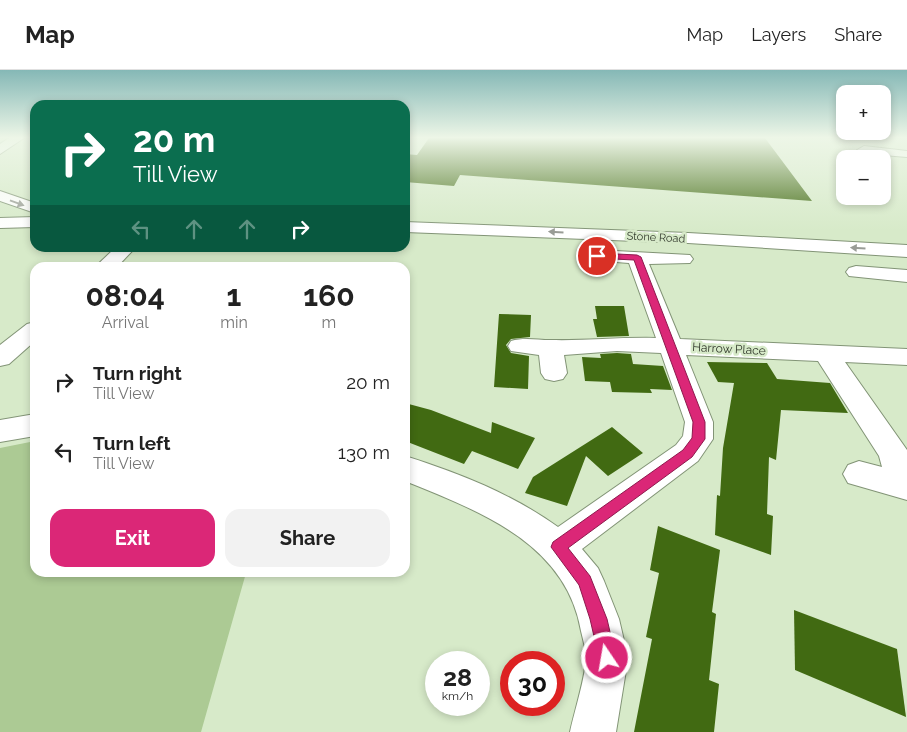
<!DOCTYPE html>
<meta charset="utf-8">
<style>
:root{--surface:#fff;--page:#f2f2f2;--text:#222;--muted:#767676;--line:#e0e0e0;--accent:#db2777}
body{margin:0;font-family:Raleway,sans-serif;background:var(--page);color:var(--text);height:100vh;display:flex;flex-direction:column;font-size:19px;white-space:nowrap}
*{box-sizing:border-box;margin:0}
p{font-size:16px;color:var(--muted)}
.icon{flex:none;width:28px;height:28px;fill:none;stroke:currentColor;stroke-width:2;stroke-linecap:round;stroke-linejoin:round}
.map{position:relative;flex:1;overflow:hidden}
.details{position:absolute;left:30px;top:192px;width:380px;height:315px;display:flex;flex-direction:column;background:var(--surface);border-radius:15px;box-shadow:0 2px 8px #0003}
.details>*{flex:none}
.top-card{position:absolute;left:30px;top:30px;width:380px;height:152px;border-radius:15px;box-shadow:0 2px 8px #0003;background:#0b6e4f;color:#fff;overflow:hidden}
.controls{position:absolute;left:836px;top:15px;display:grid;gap:10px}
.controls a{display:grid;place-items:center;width:55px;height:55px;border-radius:10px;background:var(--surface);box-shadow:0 2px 8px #0003;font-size:25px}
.speed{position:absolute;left:425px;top:581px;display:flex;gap:10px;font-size:25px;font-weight:700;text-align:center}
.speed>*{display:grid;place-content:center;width:65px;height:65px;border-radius:50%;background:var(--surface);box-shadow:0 2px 8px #0003;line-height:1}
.speed small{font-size:12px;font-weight:400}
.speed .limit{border:8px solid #d22;background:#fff;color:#111}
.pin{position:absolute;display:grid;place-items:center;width:42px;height:42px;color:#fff;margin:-21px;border:2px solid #fff;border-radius:50%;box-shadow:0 1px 5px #0007}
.me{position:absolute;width:55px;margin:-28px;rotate:348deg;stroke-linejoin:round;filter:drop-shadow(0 0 4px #0008)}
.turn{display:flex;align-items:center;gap:18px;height:105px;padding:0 20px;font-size:22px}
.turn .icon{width:65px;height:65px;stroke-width:2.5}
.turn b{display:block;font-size:35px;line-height:42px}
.lanes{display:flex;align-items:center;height:48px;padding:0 20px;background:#0003;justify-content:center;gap:25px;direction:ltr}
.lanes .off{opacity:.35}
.eta{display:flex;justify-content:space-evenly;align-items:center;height:85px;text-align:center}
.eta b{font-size:30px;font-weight:700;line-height:35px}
.cta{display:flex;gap:10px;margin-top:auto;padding:10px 20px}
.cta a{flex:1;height:58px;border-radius:15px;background:var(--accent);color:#fff;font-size:20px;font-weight:700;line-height:58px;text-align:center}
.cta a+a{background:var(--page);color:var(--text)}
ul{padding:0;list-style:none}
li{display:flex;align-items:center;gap:15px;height:70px;padding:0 20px}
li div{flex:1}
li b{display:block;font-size:19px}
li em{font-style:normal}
header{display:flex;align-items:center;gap:30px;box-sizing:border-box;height:70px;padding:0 25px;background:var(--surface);border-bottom:1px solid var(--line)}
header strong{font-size:24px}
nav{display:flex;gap:28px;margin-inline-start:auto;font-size:18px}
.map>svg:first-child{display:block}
</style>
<header>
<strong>Map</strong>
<nav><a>Map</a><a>Layers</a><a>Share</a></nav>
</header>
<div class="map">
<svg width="907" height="662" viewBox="0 0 907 662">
<rect width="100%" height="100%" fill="#d7eac9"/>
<polygon fill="#acca94" points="35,371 35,502 246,503 201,662 0,662 0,378"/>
<g fill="#416a12">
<polygon points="429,68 765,68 812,131 460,105 454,116 405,112 405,84 417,85"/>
<polygon points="595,236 624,236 629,266 597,267 593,249 597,249"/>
<polygon points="499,244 531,245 530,267 511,269 506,275 511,283 529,286 528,319 494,317"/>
<polygon points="617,283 631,284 633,294 663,296 672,320 650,319 652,323 612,322 610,312 585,311 582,287 601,288 600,284"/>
<polygon points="707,292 767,293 777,309 830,313 848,343 781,340 776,390 769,387 767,444 773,446 771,485 715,465 717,425 720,426 723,378 734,313 718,312"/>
<polygon points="405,333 431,340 491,363 492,352 535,368 518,399 472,381 464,394 405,371"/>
<polygon points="612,357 643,383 608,406 586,386 567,436 525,423 533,407"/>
<polygon points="658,456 720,480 712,542 716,544 709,610 719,614 714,662 634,662 652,569 646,567 659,503 650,500"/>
<polygon points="794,540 897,579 906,647 795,600"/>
</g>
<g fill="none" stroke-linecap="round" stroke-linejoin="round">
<defs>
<g id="minor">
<polygon points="864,76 907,81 907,87 859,83 857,80"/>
<polygon points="115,178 135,178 116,198 94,198"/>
<path d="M597 180 690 185 693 189 690 193 649 194 680 269 907 279V295L845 292 907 380V430L848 413 843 404 848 395 859 391 882 397 879 386 818 291 686 285 713 352V369L698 391 582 479 598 498 604 511 619 549 628 588 616 662H570C574 643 586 605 586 588 586 579 583 570 581 561 566 473 479 441 405 411V386C459 403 512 424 558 457L676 375 683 366 685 352 661 283 617 281 564 285 567 303 563 309 554 311 545 309 541 303 539 285 511 281 508 276 511 271C524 267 537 270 550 270 585 271 620 267 656 268L629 193 590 190 587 186 590 182Z"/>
<polygon points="856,196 907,200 907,212 849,206 846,202 849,198"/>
<polygon points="35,252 35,271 9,294 0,296 0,275 27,254"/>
<polygon points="35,344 35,366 0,372 0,350"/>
</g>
<g id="trunk">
<polygon points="9,68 24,68 0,84 0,74"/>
<polygon points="0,121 35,133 35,143 0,131"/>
<polygon points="35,147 35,157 0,158 0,148"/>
<polygon points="405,152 688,163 907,175 907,187 688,173 405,162"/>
</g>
</defs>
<use href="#minor" stroke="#829476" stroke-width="2"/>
<use href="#trunk" stroke="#829476" stroke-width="2"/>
<use href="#minor" fill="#fff" fill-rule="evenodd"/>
<use href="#trunk" fill="#fff" fill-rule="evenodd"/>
</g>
<defs><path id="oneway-solid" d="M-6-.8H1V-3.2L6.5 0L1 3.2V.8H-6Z" transform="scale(1.25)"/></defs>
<g fill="#999c96">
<use href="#oneway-solid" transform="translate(17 133) rotate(20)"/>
<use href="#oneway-solid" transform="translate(556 162) rotate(-177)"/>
<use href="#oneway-solid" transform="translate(858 178) rotate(-177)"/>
</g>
<linearGradient id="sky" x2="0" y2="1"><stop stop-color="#85b8b6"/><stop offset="0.42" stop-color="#edf6e7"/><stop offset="1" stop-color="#edf6e7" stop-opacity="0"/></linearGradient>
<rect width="907" height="161" fill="url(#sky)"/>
<polygon fill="#db2777" stroke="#8e194d" points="597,183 637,185 641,187 705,352 705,369 692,387 568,478 590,506 607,549 616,588 613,594 607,597 601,594 599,588 590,549 579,515 551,477 553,472 683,380 692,368 693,352 634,190 594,188 593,186"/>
<g text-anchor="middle" stroke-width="5" stroke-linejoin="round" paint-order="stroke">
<g font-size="11" fill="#333a2d" stroke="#d7eac9">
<text transform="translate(656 167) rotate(3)" y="4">Stone Road</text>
</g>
<g font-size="12" fill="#333a2d" stroke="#d7eac9">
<text transform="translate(729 279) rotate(3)" y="4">Harrow Place</text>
</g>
</g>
</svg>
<div class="controls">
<a>+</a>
<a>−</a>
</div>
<div class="speed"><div>28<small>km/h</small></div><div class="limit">30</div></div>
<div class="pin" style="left:597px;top:186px;background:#d93025"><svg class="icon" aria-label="arrive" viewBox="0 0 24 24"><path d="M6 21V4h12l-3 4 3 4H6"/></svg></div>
<svg class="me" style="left:607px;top:588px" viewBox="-20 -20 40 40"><circle r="17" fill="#db2777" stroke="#fff" stroke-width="3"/><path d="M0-11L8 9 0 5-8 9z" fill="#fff"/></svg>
<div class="top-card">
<div class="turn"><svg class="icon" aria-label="right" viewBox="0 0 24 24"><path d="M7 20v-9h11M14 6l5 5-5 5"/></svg><div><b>20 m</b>Till View</div></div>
<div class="lanes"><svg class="icon off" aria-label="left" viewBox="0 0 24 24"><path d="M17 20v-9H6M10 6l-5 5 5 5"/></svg><svg class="icon off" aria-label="ahead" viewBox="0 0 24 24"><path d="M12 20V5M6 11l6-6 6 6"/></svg><svg class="icon off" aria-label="ahead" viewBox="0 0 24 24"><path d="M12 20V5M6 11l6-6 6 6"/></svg><svg class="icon" aria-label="right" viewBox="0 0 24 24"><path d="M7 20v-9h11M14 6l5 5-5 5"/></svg></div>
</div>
<section class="details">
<div class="eta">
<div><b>08:04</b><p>Arrival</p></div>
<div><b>1</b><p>min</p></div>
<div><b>160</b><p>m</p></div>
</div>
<ul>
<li><svg class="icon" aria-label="right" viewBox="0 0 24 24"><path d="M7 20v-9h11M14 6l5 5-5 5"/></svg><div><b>Turn right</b><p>Till View</p></div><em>20 m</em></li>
<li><svg class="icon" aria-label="left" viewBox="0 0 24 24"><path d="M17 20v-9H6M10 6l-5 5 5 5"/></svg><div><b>Turn left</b><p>Till View</p></div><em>130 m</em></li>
</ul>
<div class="cta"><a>Exit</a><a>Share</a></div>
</section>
</div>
